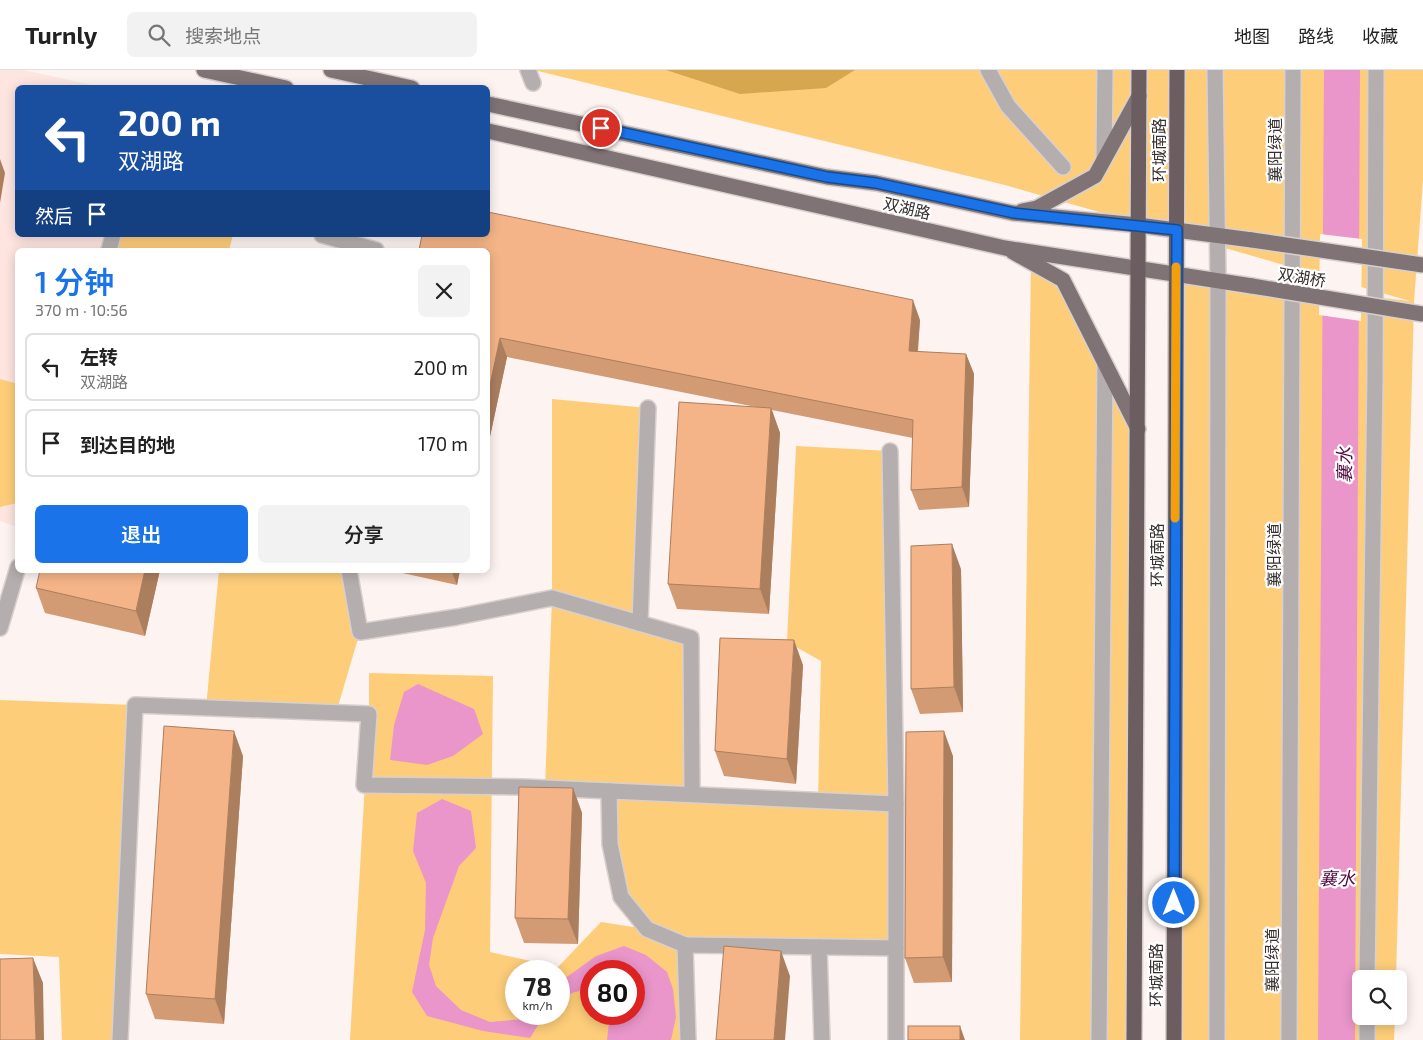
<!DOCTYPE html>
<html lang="zh">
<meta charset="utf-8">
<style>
:root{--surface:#fff;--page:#f2f2f2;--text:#222;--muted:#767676;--line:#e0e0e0;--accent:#1a73e8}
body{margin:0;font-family:"Exo 2","Noto Sans SC",sans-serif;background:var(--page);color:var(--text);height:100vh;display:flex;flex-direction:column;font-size:19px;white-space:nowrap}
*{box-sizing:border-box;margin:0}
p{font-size:16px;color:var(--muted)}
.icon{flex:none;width:28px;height:28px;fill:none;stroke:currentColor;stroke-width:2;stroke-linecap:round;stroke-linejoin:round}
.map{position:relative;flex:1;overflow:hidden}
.sheet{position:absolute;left:15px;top:178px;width:475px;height:325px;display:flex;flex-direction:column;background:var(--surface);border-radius:8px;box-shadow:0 2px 12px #0003}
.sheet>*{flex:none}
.guide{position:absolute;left:15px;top:15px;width:475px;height:152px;border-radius:8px;box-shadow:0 2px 12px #0003;background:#1a4fa0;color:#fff;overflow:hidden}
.tools{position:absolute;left:1352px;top:900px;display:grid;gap:10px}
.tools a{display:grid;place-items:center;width:55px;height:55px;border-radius:8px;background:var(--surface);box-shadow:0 2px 12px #0003;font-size:25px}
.speed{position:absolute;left:505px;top:890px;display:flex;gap:10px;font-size:25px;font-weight:700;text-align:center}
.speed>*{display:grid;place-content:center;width:65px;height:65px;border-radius:50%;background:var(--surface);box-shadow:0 2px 12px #0003;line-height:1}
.speed small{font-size:12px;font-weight:400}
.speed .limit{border:8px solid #d22;background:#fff;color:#111}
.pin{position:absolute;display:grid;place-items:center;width:42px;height:42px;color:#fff;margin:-21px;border:2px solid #fff;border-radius:50%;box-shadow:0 1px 5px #0007}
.me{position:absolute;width:55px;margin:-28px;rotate:0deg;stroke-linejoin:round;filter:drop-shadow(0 0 4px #0008)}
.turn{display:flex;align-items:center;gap:18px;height:105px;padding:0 20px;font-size:22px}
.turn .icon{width:65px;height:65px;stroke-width:2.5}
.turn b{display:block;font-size:35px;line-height:42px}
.then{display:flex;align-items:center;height:48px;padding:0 20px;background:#0003;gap:10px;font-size:19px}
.round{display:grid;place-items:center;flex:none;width:52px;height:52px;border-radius:8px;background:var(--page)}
.summary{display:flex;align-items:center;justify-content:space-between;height:85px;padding:0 20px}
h1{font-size:30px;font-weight:600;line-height:38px;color:var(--accent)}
.action{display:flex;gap:10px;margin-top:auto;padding:10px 20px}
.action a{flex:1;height:58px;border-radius:8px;background:var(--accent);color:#fff;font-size:20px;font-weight:600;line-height:58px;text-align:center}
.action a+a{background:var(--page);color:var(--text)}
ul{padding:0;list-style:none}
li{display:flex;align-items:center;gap:15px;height:68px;margin:0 10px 8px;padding:0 10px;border:2px solid var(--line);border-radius:8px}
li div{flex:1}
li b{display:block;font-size:19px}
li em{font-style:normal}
header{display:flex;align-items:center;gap:30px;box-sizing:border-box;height:70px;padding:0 25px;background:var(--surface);border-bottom:1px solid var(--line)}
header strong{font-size:24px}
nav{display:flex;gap:28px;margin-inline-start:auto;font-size:18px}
.search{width:350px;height:45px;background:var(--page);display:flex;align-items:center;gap:12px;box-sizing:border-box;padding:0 18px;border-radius:8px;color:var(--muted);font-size:19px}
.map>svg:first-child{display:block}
</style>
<header>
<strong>Turnly</strong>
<div class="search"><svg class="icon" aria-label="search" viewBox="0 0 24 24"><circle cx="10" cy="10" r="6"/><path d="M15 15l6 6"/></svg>搜索地点</div>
<nav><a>地图</a><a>路线</a><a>收藏</a></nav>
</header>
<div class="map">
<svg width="1423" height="970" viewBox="0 0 1423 970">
<rect width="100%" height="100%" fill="#fdf3f1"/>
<polygon fill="#fee5e0" points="0,0 24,0 100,17 18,18 18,165 113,165 109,180 18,180 17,457 0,451"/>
<g fill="#fdcd7a" fill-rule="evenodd">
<polygon points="534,0 1423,0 1423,111 1414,232 1396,909 1361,909 1361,946 1395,946 1394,970 1174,970 1175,204 1410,231 1005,115"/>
<polygon points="113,165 233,165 229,180 109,180"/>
<polygon points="1031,193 1063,210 1138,359 1134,970 1020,970"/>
<polygon points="0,309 18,314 17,433 0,437"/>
<path d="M552 329 648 338 640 553 691 568 692 724 818 730 821 591 787 572 796 376 890 381 896 878 685 875 688 970H350L369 644V603L493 606 490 882 558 897 601 852 646 859 621 827 609 721 545 718 552 528ZM516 901H559V944H516ZM591 901H634V944H591Z"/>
<polygon points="219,500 349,500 360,562 336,643 206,638"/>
<polygon points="0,630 135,635 120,970 62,970 59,887 0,884"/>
</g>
<polygon fill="#d7a74f" points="666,0 855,0 826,18 740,24"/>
<g fill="#ea96ca">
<polygon points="1324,0 1360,0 1355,970 1318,970"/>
<polygon points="418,614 474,639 483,664 453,686 427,695 390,690 394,655 404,622"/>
<polygon points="442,729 471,741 476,778 459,796 433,868 429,895 436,916 461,940 490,952 524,949 529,944 545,944 530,968 483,961 427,946 412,922 425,860 426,813 413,781 417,743"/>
<polygon points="624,876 646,885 667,902 673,919 676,947 671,970 607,970 610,944 634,944 634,901 591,901 591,918 572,923 559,932 560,912 596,886"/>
</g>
<polygon fill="#fdf3f1" points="1320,164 1362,169 1361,251 1319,245"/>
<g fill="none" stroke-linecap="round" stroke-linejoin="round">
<defs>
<g id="minor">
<polyline points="528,0 533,13"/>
<polyline points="988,0 1008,36 1063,97"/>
<polyline points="1215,0 1218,211 1217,970"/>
<polyline points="1104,89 1105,0"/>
<polyline points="322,165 376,180"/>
<polyline points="109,180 113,165"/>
<polyline points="890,381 896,734 896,970"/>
<polyline points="349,500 360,562 457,547 552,528 691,568 692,724"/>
<polyline points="640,553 648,338"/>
<polyline points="0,558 18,497"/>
<polyline points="609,721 610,774 621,827 647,859 685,875"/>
<polyline points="819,877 822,970"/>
<polyline points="1367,909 1375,307 1376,0"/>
<polyline points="120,970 135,635 369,644 364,715 523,717 896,734"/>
<polyline points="688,970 685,875 896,878"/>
<polyline points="1099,970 1105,295"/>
<polyline points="1289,970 1293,0"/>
<polyline points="1367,970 1367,946"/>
</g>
<g id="major">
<polyline points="204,0 286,18"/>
<polyline points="331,0 412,18"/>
<polyline points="488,34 827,107 876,113 1013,143 1138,155 1252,170"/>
<polyline points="488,61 1005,178 1252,216"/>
<polyline points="1022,141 1037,138 1095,106 1139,26"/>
<polyline points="1013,182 1063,210 1138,359"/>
</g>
<g id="highway">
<polyline points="1134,970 1139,0"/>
<polyline points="1174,970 1177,0"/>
</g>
</defs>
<use href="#minor" stroke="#d9d0ce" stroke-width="18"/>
<use href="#major" stroke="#d9d0ce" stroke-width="18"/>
<use href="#highway" stroke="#d9d0ce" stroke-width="18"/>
<use href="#minor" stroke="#b5aeaf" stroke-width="15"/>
<use href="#major" stroke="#7f7375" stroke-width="15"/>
<use href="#highway" stroke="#6c5e60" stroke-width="15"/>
<defs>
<g id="major-bridge">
<polyline points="1252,170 1423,195"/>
<polyline points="1252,216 1423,244"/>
</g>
</defs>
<use href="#major-bridge" stroke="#d9d0ce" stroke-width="18" stroke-linecap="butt"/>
<use href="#major-bridge" stroke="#7f7375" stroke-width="15"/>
</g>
<g fill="#d29b74">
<polygon points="488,180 920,250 918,282 966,284 974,304 969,437 919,440 911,420 913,368 772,340 780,363 769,544 677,539 668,514 756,337 507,287 488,376"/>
<polygon points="961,499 963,642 920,644 911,619"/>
<polygon points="160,500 145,566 45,543 36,518"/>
<polygon points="397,500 460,500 457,515 398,502"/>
<polygon points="803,595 796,714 724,706 715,681"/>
<polygon points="243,686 224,954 155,949 146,924"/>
<polygon points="953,686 952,912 914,913 905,888"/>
<polygon points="573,718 582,743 578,874 524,873 515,848"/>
</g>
<g fill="#ab7e5e">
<polygon points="0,89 5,103 0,133"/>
<polygon points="913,230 920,250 916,301 909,281"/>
<polygon points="500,268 507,287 488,376 488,324"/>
<polygon points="966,284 974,304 969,437 962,417"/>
<polygon points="771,338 780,363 769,544 760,519"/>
<polygon points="952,474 961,499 963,642 954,617"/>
<polygon points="145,500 160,500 145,566 136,541"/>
<polygon points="451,500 460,500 457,515"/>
<polygon points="794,570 803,595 796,714 787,689"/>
<polygon points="234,661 243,686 224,954 215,929"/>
<polygon points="944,661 953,686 952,912 943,887"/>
<polygon points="573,718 582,743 578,874 568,849"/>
<polygon points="781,881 790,906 785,970 774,970"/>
<polygon points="33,888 43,913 44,970 36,970"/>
<polygon points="960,956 965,970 960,970"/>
</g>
<g fill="#f4b487" stroke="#ab7e5e">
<polygon points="488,142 913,230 909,281 966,284 962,417 911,420 913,350 500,268 488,324 488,180 419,180 422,165 488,165"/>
<polygon points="679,332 771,338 760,519 668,514"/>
<polygon points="952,474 954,617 911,619 911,476"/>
<polygon points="40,500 145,500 136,541 36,518"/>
<polygon points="720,568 794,570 787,689 715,681"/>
<polygon points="164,656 234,661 215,929 146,924"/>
<polygon points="944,661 943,887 905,888 906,662"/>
<polygon points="519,717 573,718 568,849 515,848"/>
<polygon points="724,876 781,881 774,970 716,970"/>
<polygon points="33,888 36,970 0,970 0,889"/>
<rect x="908" y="956" width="52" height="14"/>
</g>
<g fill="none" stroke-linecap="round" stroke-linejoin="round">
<defs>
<polyline id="route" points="601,58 827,107 876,113 1014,143 1177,160 1174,833"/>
</defs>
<use href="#route" stroke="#114b97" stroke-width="12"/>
<use href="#route" stroke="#1a73e8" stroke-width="9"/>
<polyline stroke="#f59e0b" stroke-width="9" points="1175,448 1176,197"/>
</g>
<g text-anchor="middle" stroke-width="4.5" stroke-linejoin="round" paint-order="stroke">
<g font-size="16" fill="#36302f" stroke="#fff">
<text transform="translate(1159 80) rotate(-90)" y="6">环城南路</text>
<text transform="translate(1275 80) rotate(-90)" y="6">襄阳绿道</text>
<text transform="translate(907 138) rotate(13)" y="6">双湖路</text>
<text transform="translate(1302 207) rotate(9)" y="6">双湖桥</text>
<text transform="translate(1157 485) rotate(-90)" y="6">环城南路</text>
<text transform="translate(1274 485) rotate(-90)" y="6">襄阳绿道</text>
<text transform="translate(1272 890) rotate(-90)" y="6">襄阳绿道</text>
<text transform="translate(1156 905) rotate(-90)" y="6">环城南路</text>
</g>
<g font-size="18" font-style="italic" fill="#53083e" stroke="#fff">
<text transform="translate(1345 395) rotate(-90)" y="6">襄水</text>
<text x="1337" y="815">襄水</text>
</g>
</g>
</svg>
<div class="tools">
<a><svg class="icon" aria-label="search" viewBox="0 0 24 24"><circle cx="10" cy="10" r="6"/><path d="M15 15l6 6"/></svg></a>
</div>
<div class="speed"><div>78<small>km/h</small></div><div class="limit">80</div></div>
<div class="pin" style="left:601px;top:58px;background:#d93025"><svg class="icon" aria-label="arrive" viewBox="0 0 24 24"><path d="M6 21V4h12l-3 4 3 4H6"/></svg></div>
<svg class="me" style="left:1174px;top:833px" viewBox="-20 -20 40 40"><circle r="17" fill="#1a73e8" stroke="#fff" stroke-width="3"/><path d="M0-11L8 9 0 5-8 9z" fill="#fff"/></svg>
<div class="guide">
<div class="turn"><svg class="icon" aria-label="left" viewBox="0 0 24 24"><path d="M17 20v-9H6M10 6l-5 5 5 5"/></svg><div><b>200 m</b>双湖路</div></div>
<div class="then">然后<svg class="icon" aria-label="arrive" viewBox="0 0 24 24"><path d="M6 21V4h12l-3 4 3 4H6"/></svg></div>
</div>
<section class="sheet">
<div class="summary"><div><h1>1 分钟</h1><p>370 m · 10:56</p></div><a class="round"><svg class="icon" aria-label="close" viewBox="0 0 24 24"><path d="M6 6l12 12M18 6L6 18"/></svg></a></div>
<ul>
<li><svg class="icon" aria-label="left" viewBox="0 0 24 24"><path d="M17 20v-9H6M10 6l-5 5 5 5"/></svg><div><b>左转</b><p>双湖路</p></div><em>200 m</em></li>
<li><svg class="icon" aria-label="arrive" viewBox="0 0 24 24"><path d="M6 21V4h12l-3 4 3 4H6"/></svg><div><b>到达目的地</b></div><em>170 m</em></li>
</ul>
<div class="action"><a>退出</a><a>分享</a></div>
</section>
</div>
